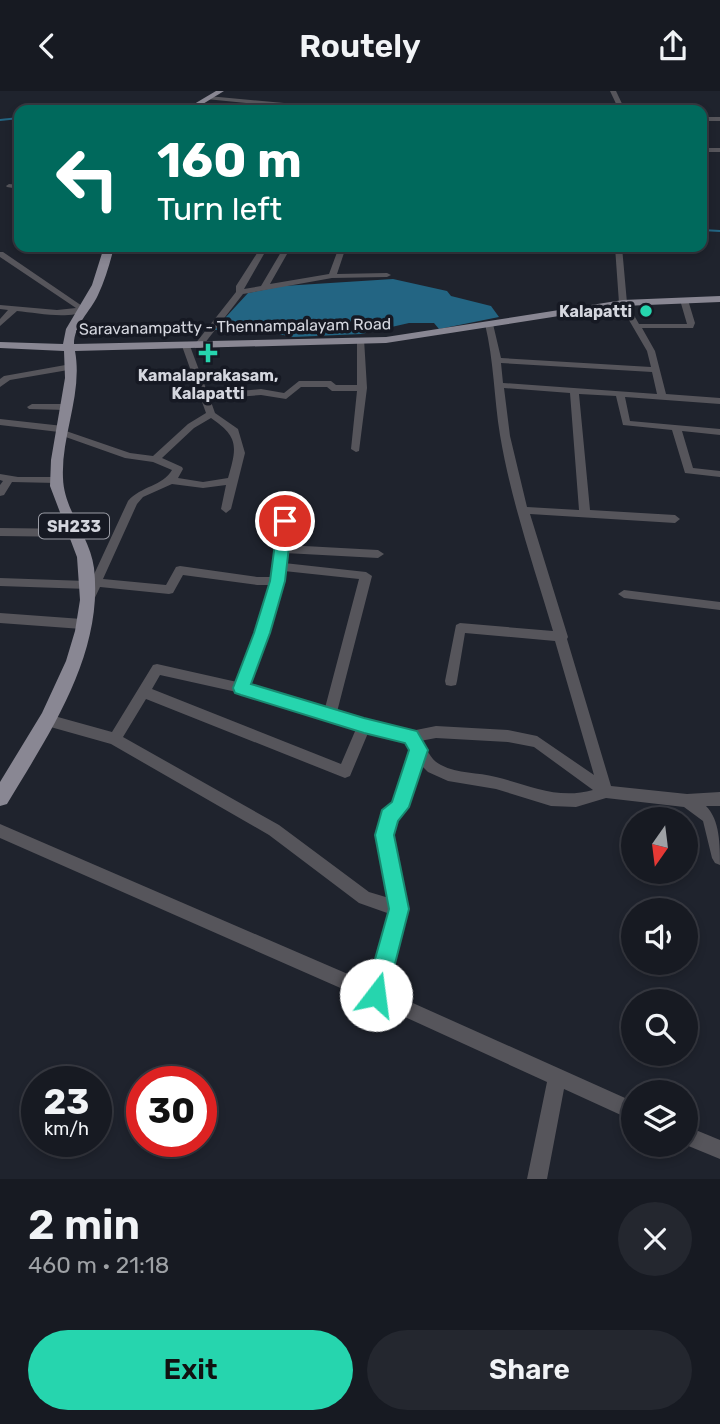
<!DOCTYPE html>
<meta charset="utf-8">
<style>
:root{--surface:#171a22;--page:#24272f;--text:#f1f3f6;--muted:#9ea1a5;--line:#363840;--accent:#26d5ae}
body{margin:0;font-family:Rubik,sans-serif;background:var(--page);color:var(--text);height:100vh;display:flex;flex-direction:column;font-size:26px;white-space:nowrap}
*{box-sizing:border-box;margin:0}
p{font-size:23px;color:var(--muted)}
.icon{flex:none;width:38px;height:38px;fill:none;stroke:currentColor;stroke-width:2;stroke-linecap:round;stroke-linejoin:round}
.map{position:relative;height:1088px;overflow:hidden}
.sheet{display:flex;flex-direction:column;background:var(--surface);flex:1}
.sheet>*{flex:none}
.hud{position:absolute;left:14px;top:14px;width:693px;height:147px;border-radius:14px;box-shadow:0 4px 10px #0003,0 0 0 2px var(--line);background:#00695c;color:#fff;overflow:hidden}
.needle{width:46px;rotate:194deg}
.buttons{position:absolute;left:621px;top:716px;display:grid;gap:14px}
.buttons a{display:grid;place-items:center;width:77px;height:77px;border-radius:50%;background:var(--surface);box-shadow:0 4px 10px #0003,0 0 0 2px var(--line);font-size:35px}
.speed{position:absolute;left:21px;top:975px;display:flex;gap:14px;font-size:35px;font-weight:700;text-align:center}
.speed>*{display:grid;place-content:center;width:91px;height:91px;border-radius:50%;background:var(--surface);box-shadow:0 4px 10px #0003,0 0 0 2px var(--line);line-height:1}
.speed small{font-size:18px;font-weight:400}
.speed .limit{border:10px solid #d22;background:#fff;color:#111}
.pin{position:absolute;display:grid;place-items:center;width:60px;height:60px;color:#fff;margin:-30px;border:4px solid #fff;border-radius:50%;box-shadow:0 2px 7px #0007}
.me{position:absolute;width:77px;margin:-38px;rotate:15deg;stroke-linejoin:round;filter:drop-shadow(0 0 5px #0008)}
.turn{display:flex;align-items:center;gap:24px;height:147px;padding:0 28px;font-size:32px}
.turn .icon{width:91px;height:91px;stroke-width:2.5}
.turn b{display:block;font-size:49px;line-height:60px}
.round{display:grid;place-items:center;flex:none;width:74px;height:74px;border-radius:37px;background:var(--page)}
.overview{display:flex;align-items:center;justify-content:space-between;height:119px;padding:0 28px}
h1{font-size:42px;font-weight:600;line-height:52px}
.primary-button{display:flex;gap:14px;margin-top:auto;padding:14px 28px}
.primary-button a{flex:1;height:80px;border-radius:42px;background:var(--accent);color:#111;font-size:28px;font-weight:600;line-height:80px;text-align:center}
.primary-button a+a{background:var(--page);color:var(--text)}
header{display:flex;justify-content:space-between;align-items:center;height:91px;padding:0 28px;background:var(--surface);font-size:32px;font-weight:600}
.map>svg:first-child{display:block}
</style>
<header><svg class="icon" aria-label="back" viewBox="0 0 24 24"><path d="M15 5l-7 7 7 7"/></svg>Routely<svg class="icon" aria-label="share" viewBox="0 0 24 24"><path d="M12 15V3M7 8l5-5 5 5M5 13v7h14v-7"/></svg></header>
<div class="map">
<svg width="720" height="1088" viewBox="0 0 720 1088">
<rect width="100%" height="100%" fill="#1f232d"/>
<polygon fill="#236583" points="393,188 447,200 451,205 491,215 499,226 439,238 434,232 409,232 361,243 293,246 254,238 214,239 248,202 283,195"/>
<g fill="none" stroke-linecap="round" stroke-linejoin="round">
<g stroke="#236583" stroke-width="2">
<polyline points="0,29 19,27"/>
<polyline points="702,139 720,140"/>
</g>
<g fill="#56555b" fill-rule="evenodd">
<polygon points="610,0 616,0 625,19 619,19"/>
<polygon points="208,5 306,14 444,14 466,19 306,18 206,8"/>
<rect x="702" y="26" width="18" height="4"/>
<rect x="702" y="57" width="18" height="4"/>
<polygon points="9,93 19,94 19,98 7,96 6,95"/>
<polygon points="261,156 268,156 244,198 261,195 284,156 291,156 270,193 329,183 339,156 346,156 337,183 387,182 391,184 387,186 332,187 243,203 201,257 195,257 195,253 236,201 236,195"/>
<path d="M615 156H622L627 212 639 233H687L680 209 684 207 688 209 695 232 693 237H642L655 260 666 303 720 307V313L625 306 630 330 720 338V344L682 340 693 377 720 380V386L685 382 672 339 623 334 616 305 579 303 590 419 675 424 680 428 675 432 530 423 568 546 567 548 611 695 687 703 720 701V715H706C720 729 720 754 720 774L715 772 712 767 703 730 684 716 606 707 576 716 551 715 496 698 448 690 428 681 421 674 407 716 405 721 396 729 392 744 407 818 386 900 634 1011V1030L564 998 547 1088H527L547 991 370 910 0 747V733L371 893 390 823 359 812 269 744 111 653 47 635 42 633 40 629 42 625 47 623 112 641 153 574 157 573 237 591 256 542 270 494H257L183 484 173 502 169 503 100 496 91 515 87 516 81 512 88 498 0 495V487L86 490 90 492 128 410C141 395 163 395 172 379L153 371 125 367 60 344 59 341 0 334V328L63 335 66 336V340L130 362 153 365 188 333 206 322 182 255 183 253 190 255 208 303 261 298 284 302 299 290H331L336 294H357V250L364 248 367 297 359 360 356 361 351 358 357 300H332L327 296H301L286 308 261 304 210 308 215 322 238 338 245 362 231 418 226 422 221 418 226 394 203 397 172 393 143 406 137 413 103 488 166 494 176 476 180 475 257 486H272L274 458 286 403 291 400 295 401 296 403 286 454 378 459 384 463 378 467 285 462 284 472 366 481 372 485 337 621 411 640 436 635 508 639 537 645 594 684 555 550 465 542 457 590 456 594 451 595 446 594 445 590 456 534 460 532 553 540C534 476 511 410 500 344 494 307 494 270 485 233L489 231 493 233 501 267 651 276 647 260 619 212ZM501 272 652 281 657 303 503 292ZM504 297 570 302 579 419 527 416 510 345ZM211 327C239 346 237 356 228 387L203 391 178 387 183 378 182 376 162 367 194 337ZM284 480 359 488 325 617 249 594C262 558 280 519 284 480ZM160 584 241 602 356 638 341 673 152 598ZM146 608 345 687 350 685 368 642 407 651 412 660 394 712 384 720 378 744 389 807 369 801 279 734 123 646ZM436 647 508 651 534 656 593 699C557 709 529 694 496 686 478 681 458 683 441 674 430 669 428 658 420 650Z"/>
<path d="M0 161H3L88 219C69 229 38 222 17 220L0 235V228L8 219 0 218V214L57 219 76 217 0 166Z"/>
<polygon points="71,273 75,276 74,278 10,289 0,296 0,288 4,285"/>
<polygon points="32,313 66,313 71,316 66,319 29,318 27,316"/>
<polygon points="0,383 18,386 56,386 61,389 56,392 12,391 4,404 0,405 0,394 3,390 0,389"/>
<polygon points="0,437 78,438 83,442 78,446 0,445"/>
<polygon points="624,499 720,511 720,519 624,507 618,503"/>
<polygon points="0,522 82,528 88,533 82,538 0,532"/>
<polygon points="686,1035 720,1049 720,1068 686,1054"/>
</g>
<g fill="#898793" fill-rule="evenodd">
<polygon points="216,0 224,0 193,19 184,19"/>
<path d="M104 156H114C110 172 105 189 98 204 90 221 74 234 74 253L386 246 623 209 720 205V211L623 215 386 252 75 260C83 303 61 344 63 387 64 420 90 445 94 477 104 563 49 643 7 713L0 715V691L42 622 66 570 75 540 80 509 77 466 50 395 51 369 65 287 64 260 0 257V251L63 253 66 238 92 194Z"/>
</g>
</g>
<polygon fill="#26d5ae" stroke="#198a71" stroke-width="2" points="285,425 292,430 285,490 270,542 251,593 364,627 417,640 428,659 409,716 398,730 394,744 409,818 387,904 384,912 376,915 368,912 365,904 389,818 375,744 382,719 392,711 409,659 405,652 364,642 241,604 235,602 233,597 254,542 270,490 278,430"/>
<g fill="#26d5ae" stroke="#161923" stroke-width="2.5">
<circle cx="646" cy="220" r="7"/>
<path d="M204.5 251.5h7v7h7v7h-7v7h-7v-7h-7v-7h7z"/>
</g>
<g text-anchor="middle" stroke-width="7" stroke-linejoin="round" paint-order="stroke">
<g font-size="16" font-weight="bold" fill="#d4d6de" stroke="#161923" text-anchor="end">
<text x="632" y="226">Kalapatti</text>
<text x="208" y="290" text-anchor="middle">Kamalaprakasam,<tspan x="208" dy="18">Kalapatti</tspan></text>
</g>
<g font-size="16" fill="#d4d6de" stroke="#161923">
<text transform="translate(235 235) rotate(-1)" y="6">Saravanampatty - Thennampalayam Road</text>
</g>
<rect fill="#161923" stroke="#9b9da6" stroke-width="2" x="39" y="422.5" width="70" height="25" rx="5"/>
<g font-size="16" font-weight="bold" fill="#d4d6de">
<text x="74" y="441">SH233</text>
</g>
</g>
</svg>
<div class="buttons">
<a><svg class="needle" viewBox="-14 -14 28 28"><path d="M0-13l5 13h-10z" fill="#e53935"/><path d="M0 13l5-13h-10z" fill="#9ea1a5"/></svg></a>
<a><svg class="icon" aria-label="sound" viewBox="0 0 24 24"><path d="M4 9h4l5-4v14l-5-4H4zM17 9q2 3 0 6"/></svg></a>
<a><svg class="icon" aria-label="search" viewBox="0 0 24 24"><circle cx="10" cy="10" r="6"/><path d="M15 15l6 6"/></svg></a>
<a><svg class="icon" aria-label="layers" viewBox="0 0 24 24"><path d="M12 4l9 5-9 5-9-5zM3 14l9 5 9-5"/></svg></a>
</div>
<div class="speed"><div>23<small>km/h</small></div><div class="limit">30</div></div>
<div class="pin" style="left:285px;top:430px;background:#d93025"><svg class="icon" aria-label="arrive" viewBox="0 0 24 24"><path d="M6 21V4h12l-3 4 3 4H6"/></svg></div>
<svg class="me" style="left:376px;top:904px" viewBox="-20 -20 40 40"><circle r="19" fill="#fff"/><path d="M0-13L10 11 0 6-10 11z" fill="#26d5ae"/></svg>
<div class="hud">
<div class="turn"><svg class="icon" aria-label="left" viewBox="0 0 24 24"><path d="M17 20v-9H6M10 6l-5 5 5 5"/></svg><div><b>160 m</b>Turn left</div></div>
</div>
</div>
<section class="sheet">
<div class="overview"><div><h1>2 min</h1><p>460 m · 21:18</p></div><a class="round"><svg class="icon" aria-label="close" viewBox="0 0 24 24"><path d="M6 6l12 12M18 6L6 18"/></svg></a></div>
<div class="primary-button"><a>Exit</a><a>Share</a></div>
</section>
